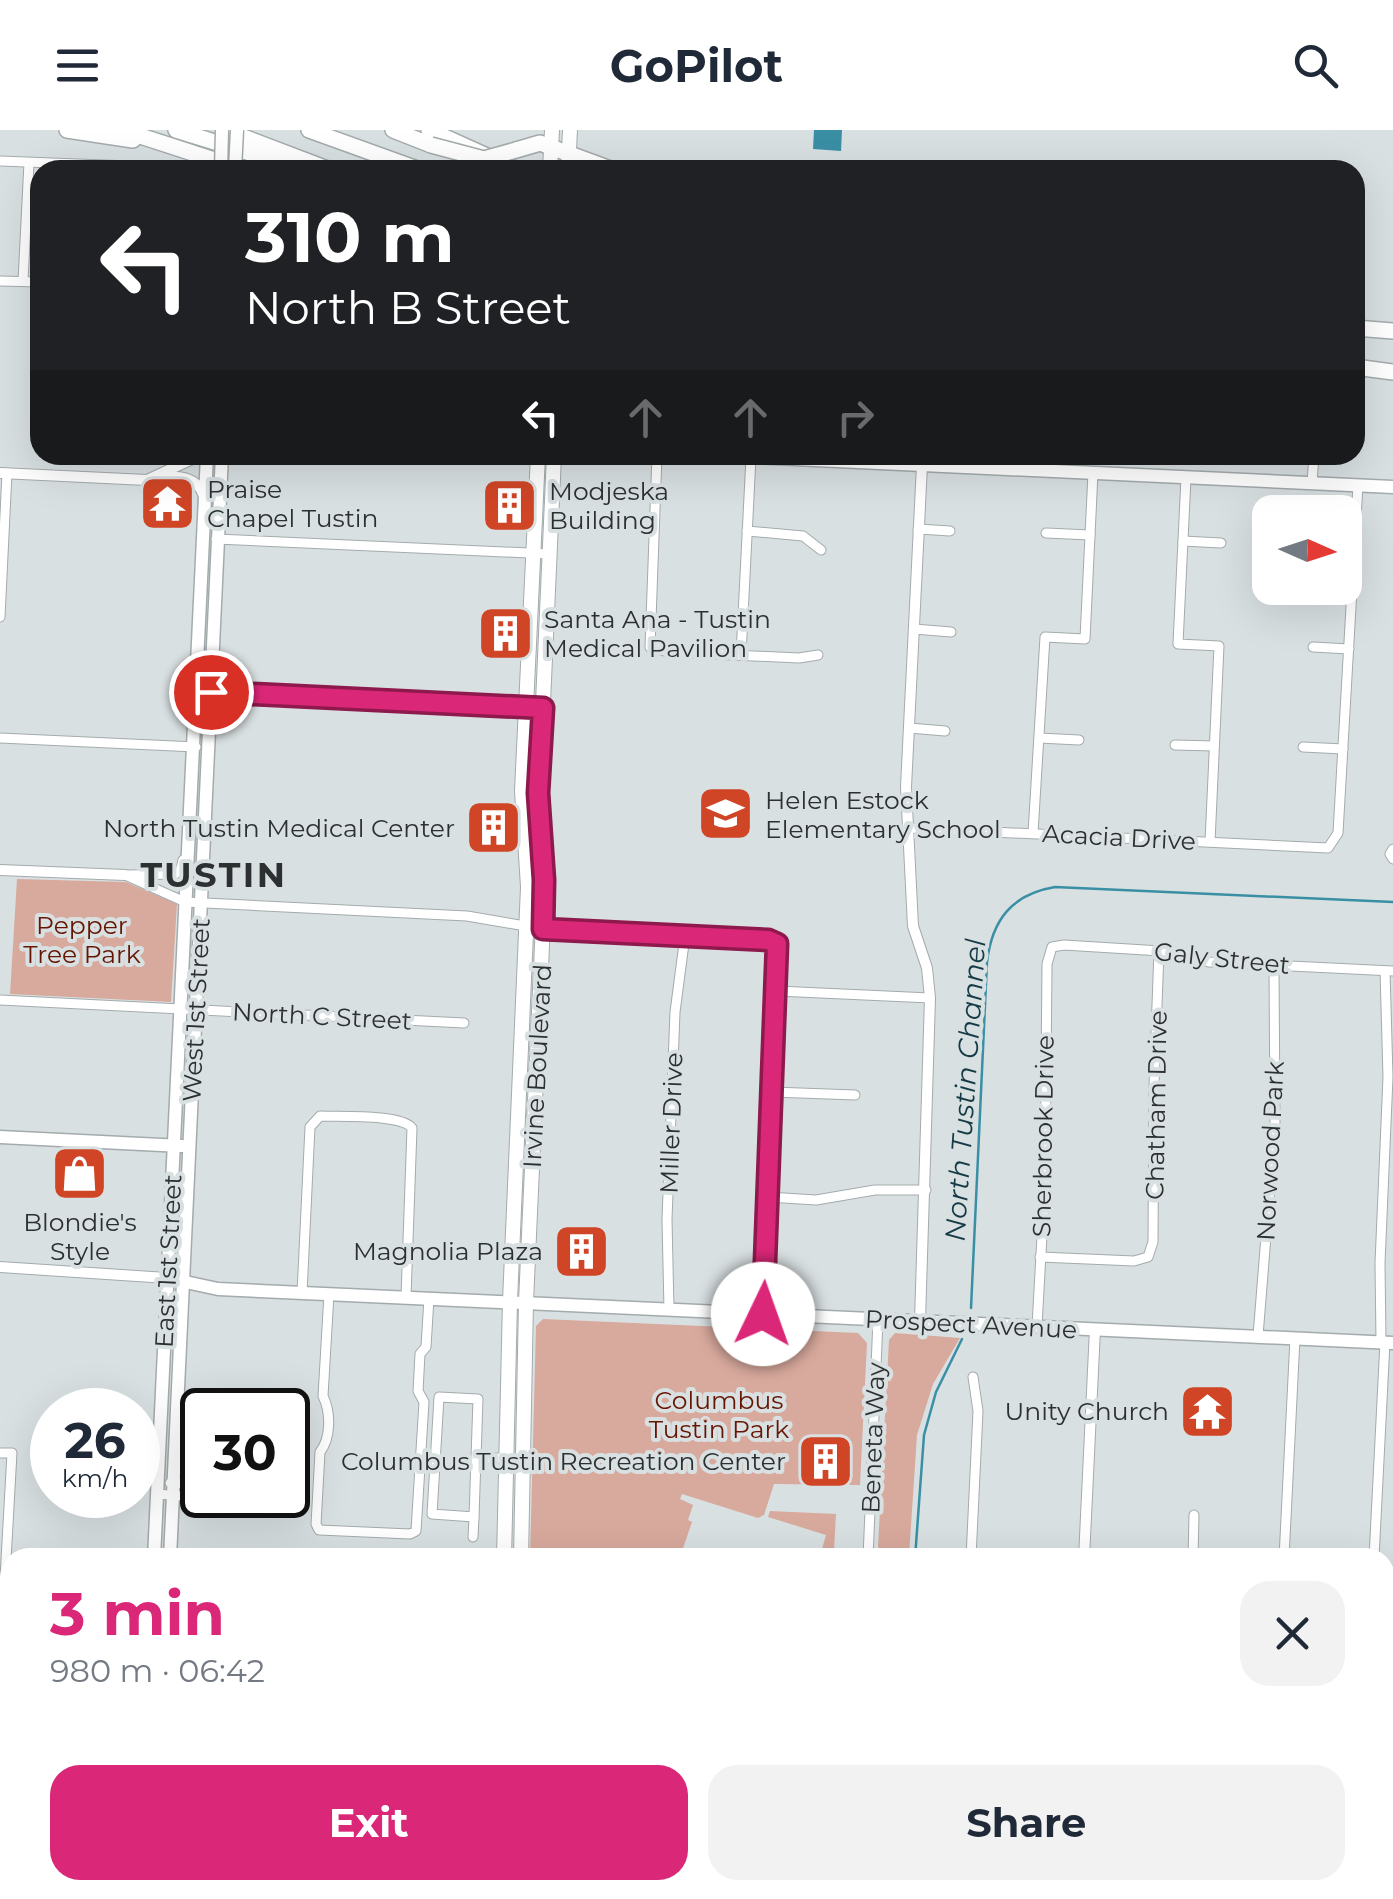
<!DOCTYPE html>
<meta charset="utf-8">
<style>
:root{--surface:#fff;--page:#f2f2f3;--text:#1f2937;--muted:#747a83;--accent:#db2777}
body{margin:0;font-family:Montserrat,sans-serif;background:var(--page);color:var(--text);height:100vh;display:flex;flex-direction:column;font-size:38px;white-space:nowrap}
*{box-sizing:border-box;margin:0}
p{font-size:32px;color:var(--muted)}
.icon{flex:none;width:55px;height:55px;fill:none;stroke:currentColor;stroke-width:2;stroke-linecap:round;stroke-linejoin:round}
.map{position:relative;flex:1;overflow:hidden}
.side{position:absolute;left:0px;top:1418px;width:1395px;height:352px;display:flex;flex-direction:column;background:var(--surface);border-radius:30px 30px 0 0;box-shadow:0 10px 40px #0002}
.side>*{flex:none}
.hud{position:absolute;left:30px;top:30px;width:1335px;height:305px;border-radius:30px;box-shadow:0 10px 40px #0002;background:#202124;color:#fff;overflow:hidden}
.needle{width:65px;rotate:93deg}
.tools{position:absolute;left:1252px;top:365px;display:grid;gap:20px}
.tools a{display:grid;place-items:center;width:110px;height:110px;border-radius:20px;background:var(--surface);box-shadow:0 10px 40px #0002;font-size:50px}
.speed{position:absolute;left:30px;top:1258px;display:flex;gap:20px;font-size:50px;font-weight:700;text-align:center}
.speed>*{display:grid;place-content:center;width:130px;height:130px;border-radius:50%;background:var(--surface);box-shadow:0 10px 40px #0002;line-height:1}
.speed small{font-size:25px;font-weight:400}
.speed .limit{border:5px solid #111;border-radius:15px;background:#fff;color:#111}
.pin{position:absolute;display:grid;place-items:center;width:85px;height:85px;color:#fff;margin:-42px;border:5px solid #fff;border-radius:50%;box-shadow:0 2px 10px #0007}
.me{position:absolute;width:110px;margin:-55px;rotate:3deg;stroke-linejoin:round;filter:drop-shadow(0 0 8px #0008)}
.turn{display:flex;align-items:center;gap:35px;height:210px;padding:0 50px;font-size:45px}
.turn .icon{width:130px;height:130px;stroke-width:2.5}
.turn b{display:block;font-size:70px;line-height:85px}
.lanes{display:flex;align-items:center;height:95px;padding:0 50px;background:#0003;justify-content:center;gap:50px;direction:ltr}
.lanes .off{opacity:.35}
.round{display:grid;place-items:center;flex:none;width:105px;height:105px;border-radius:30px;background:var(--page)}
.headline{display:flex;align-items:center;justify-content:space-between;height:170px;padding:0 50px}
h1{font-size:60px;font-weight:700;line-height:75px;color:var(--accent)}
.action{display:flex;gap:20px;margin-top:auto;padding:20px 50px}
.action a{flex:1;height:115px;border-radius:30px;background:var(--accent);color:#fff;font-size:40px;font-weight:700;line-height:115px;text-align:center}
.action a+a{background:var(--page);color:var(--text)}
header{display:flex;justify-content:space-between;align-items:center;height:130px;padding:0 50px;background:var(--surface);font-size:45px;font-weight:700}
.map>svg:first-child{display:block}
</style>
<header><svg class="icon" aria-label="menu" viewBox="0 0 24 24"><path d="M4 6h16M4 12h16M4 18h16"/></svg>GoPilot<svg class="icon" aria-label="search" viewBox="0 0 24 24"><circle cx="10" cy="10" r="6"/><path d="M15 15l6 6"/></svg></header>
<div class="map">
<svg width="1393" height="1769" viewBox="0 0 1393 1769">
<rect width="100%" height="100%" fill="#d9e0e2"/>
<g fill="#d8a99d">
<polygon points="17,749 126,752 177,774 171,872 10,864"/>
<polygon points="543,1189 858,1203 867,1213 860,1355 774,1354 764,1385 758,1388 682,1364 680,1369 693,1375 688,1390 692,1392 680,1427 530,1427 536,1196"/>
<polygon points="895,1203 960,1208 933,1254 917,1305 909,1426 886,1428 878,1417 889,1210"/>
<polygon points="770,1381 836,1384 834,1420 822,1419 826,1405 768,1387"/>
</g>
<polygon fill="#3a8fa5" points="814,0 842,0 841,21 813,19"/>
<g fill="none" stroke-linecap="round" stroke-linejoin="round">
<g stroke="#3a8fa5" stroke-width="2.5">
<path d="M971 1178 987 832C992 790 1012 764 1055 757L1393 772"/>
<polyline points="915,1428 924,1305 936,1262 962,1209"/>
<polyline points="901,1769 901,1760"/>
</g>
<defs>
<g id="minor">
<polyline points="0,31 130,36 142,40"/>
<polyline points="0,151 40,152"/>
<polyline points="23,151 29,33"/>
<polyline points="657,325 650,517 668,522 799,528 818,525"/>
<polyline points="1186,348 1178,514 1219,516 1210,712"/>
<polyline points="1312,353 1314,325"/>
<polyline points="918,399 950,401"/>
<polyline points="747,401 803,406 821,420"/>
<polyline points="1046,403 1090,405"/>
<polyline points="216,409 550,424"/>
<polyline points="1183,411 1221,413"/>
<polyline points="0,487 7,343"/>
<polyline points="914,499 951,502"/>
<polyline points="1313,517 1349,519"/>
<polyline points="741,525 751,327"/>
<polyline points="208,562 543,578"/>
<polyline points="909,598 945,601"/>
<polyline points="0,608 196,617"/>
<polyline points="1039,608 1079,610"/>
<polyline points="1175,615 1214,616"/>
<polyline points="1303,617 1343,619"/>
<polyline points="909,698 1328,718 1338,703 1358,355"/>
<polyline points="1033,703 1045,507 1085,509 1093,343"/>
<polyline points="1393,719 1390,724 1393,729"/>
<polyline points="125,745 185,772 467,786 543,799 767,810 777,814 763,1184"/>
<polyline points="128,745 175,744 181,739 183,730"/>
<polyline points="777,861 930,868"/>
<polyline points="0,870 464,893"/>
<polyline points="772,962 855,965"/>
<polyline points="768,1067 816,1070 875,1060 926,1060"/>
<polyline points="1040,1127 1134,1131 1148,1127 1153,1112 1154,956 1159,821"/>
<path d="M302 1163 310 997 320 986C341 987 401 984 412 998L406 1167"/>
<path d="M329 1164 323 1266C331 1283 331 1308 320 1322L316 1394 319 1400 410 1404 416 1401 424 1272 418 1261 420 1224 426 1217 429 1168"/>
<polyline points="669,1180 667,1089 675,882 685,806"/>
<polyline points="1037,1196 1045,1052 1047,834 1052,817 1064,815 1177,822 1209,832 1393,841"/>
<polyline points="1258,1206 1275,994 1274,836"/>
<polyline points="1381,1212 1380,1133 1388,947 1385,841"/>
<polygon points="439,1267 478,1269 474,1387 432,1384"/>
<polyline points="0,1323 12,1323 0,1537"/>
<polyline points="476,1328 506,1328"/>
<polyline points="170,1353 202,1354"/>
<polyline points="157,1364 247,1371 252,1365"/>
<polyline points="473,1407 474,1387"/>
<polyline points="868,1428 878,1189"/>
<polyline points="971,1428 978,1281 973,1247"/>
<polyline points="1193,1428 1194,1385"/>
<polyline points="1284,1428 1295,1208"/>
<polyline points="1374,1428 1385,1212"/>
<polyline points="1385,1588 1393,1589"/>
<polyline points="1385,1699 1393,1700"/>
<polyline points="587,1760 588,1769"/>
<polyline points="684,1760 730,1763"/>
<polyline points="834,1769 835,1760"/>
<polyline points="974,1769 974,1760"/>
<polyline points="1219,1769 1219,1760"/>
<polyline points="1339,1769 1340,1760"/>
</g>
<g id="tertiary">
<polyline points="0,343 147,350 201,325"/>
<path d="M159 346C177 347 196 345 203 364"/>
<polyline points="0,740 125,745"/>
<polyline points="0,1137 167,1148"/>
<polyline points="920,1191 930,868 927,838 913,796 906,657 922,335"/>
<polyline points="1084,1428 1095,1199"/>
<polyline points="0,1537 10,1537"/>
<polyline points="1099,1769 1100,1760"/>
</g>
<g id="secondary">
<polyline points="711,325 1393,357"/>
<polyline points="0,1007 182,1016"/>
<polyline points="167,1148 218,1159 1393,1213"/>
<polyline points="154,1428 207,325"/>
<polyline points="170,1428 222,325"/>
<polyline points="138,1769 139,1760"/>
<polyline points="154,1769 154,1760"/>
</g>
<g id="primary">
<polyline points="550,40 552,0"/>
<polyline points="568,40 570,0"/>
<polyline points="504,1428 510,1171 528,757 522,661 538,325"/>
<polyline points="521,1428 526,1172 544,771 539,663 554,325"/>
<polyline points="469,1769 470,1760"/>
<polyline points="486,1769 487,1760"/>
</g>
<g id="motorway">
<polyline points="67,0 133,10"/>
<polyline points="122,0 245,40"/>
<polyline points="176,0 304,40"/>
<polyline points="225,0 330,40"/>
<polyline points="309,0 420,40"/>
<polyline points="393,0 431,15"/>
<polyline points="429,0 518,40"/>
<polyline points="516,20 540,13 613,40"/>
<polyline points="1355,198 1393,201"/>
<polyline points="1355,237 1393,242"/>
</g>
</defs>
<use href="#minor" stroke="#a4abad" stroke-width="11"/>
<use href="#tertiary" stroke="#a4abad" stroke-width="12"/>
<use href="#secondary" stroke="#a4abad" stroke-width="15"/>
<use href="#primary" stroke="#a4abad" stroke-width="16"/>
<use href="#motorway" stroke="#a4abad" stroke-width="18"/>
<use href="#minor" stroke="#fff" stroke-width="9"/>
<use href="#tertiary" stroke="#fff" stroke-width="10"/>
<use href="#secondary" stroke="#fff" stroke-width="12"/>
<use href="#primary" stroke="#fff" stroke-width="14"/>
<use href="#motorway" stroke="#fff" stroke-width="15"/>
<defs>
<g id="secondary-bridge">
<polyline points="221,40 222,0"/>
<polyline points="235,40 237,0"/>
</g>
<polyline id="motorway-bridge" points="431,15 484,29 516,20"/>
</defs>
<use href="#secondary-bridge" stroke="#a4abad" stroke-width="15" stroke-linecap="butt"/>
<use href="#motorway-bridge" stroke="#a4abad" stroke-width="18" stroke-linecap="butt"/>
<use href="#secondary-bridge" stroke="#fff" stroke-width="12"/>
<use href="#motorway-bridge" stroke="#fff" stroke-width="15"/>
</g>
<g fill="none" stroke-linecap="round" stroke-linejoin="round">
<defs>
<polyline id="route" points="211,562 543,578 538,663 544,750 543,799 768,810 777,814 763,1184"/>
</defs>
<use href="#route" stroke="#8e194d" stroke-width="25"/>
<use href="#route" stroke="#db2777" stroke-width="18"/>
</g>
<defs>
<symbol id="temple-square" viewBox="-11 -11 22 22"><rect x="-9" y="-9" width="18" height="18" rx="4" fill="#cf4526" stroke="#d9e0e2"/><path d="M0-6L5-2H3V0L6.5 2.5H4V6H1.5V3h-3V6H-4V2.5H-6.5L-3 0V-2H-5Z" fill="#fff"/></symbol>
<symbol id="building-square" viewBox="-11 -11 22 22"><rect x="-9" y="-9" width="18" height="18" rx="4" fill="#cf4526" stroke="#d9e0e2"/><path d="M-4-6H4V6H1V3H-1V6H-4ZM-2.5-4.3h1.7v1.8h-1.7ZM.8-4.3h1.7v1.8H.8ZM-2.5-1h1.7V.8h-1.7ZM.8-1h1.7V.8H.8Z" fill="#fff"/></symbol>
<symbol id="school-square" viewBox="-11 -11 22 22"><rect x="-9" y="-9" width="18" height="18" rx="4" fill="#cf4526" stroke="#d9e0e2"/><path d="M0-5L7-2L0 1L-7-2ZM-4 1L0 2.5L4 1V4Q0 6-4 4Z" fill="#fff"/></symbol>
<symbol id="shop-square" viewBox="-11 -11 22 22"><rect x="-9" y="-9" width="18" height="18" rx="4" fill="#cf4526" stroke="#d9e0e2"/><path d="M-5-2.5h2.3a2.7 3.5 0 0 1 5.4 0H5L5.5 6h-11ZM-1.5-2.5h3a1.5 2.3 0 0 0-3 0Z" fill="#fff"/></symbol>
</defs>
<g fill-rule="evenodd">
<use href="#temple-square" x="136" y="342" width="63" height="63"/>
<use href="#building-square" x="478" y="344" width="63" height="63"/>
<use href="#building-square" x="474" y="472" width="63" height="63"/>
<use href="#school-square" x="694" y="652" width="63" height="63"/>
<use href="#building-square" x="462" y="666" width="63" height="63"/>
<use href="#shop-square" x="48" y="1012" width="63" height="63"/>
<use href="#building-square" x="550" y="1090" width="63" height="63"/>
<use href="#temple-square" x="1176" y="1250" width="63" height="63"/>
<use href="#building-square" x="794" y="1300" width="63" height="63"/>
</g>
<g text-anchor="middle" stroke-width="8" stroke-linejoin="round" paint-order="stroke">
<g font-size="25" fill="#2d3031" stroke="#d9e0e2" text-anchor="start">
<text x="207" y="368">Praise<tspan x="207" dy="29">Chapel Tustin</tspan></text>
<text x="549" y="370">Modjeska<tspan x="549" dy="29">Building</tspan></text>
<text x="544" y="498">Santa Ana - Tustin<tspan x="544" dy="29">Medical Pavilion</tspan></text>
<text x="765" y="679">Helen Estock<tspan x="765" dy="29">Elementary School</tspan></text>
<text x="455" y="707" text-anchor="end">North Tustin Medical Center</text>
<text x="80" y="1101" text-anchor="middle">Blondie's<tspan x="80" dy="29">Style</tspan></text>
<text x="543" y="1130" text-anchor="end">Magnolia Plaza</text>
<text x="1169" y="1290" text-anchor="end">Unity Church</text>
<text x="786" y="1340" text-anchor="end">Columbus Tustin Recreation Center</text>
</g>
<g font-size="25" fill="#2d3031" stroke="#d9e0e2">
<text transform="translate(1119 707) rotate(3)" y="9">Acacia Drive</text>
<text transform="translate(1222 828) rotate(6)" y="9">Galy Street</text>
<text transform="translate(196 880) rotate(-87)" y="9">West 1st Street</text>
<text transform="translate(322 886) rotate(3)" y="9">North C Street</text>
<text transform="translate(537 936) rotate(-87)" y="9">Irvine Boulevard</text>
<text transform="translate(1156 975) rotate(-89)" y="9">Chatham Drive</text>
<text transform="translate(671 993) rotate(-88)" y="9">Miller Drive</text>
<text transform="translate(1043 1006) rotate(-89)" y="9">Sherbrook Drive</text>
<text transform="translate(1270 1021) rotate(-87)" y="9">Norwood Park</text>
<text transform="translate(168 1131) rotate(-87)" y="9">East 1st Street</text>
<text transform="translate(971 1194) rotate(3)" y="9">Prospect Avenue</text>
<text transform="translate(873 1308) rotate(-88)" y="9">Beneta Way</text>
</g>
<g font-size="25" fill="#661503" stroke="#d9e0e2">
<text x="82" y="804">Pepper<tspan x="82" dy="29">Tree Park</tspan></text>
<text x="719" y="1279">Columbus<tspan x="719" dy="29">Tustin Park</tspan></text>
</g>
<g font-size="28" font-style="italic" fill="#143b45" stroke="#d9e0e2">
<text transform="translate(965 960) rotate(-86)" y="10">North Tustin Channel</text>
</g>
<g font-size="35" font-weight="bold" letter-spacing="2.5" fill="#2d3031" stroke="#d9e0e2">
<text x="214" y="757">TUSTIN</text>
</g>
</g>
</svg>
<div class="tools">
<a><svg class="needle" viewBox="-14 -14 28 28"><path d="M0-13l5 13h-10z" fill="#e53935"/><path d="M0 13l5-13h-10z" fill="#747a83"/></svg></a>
</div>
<div class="speed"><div>26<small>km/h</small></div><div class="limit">30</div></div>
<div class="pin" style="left:211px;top:562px;background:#d93025"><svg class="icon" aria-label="arrive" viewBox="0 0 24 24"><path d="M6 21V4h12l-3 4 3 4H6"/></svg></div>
<svg class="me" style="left:763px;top:1184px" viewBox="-20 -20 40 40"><circle r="19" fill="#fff"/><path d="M0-13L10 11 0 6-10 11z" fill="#db2777"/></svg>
<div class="hud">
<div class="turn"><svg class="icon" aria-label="left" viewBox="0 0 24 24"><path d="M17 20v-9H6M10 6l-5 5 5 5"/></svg><div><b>310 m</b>North B Street</div></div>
<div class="lanes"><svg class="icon" aria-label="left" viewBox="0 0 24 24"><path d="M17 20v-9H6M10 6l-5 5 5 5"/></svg><svg class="icon off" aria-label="ahead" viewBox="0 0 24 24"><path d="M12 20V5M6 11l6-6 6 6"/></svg><svg class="icon off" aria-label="ahead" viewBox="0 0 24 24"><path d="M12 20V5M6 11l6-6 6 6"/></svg><svg class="icon off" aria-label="right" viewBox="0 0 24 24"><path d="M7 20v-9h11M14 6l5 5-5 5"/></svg></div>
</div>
<section class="side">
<div class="headline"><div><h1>3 min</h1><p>980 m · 06:42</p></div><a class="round"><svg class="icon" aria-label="close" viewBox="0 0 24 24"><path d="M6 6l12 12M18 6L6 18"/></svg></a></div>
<div class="action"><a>Exit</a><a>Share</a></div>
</section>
</div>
